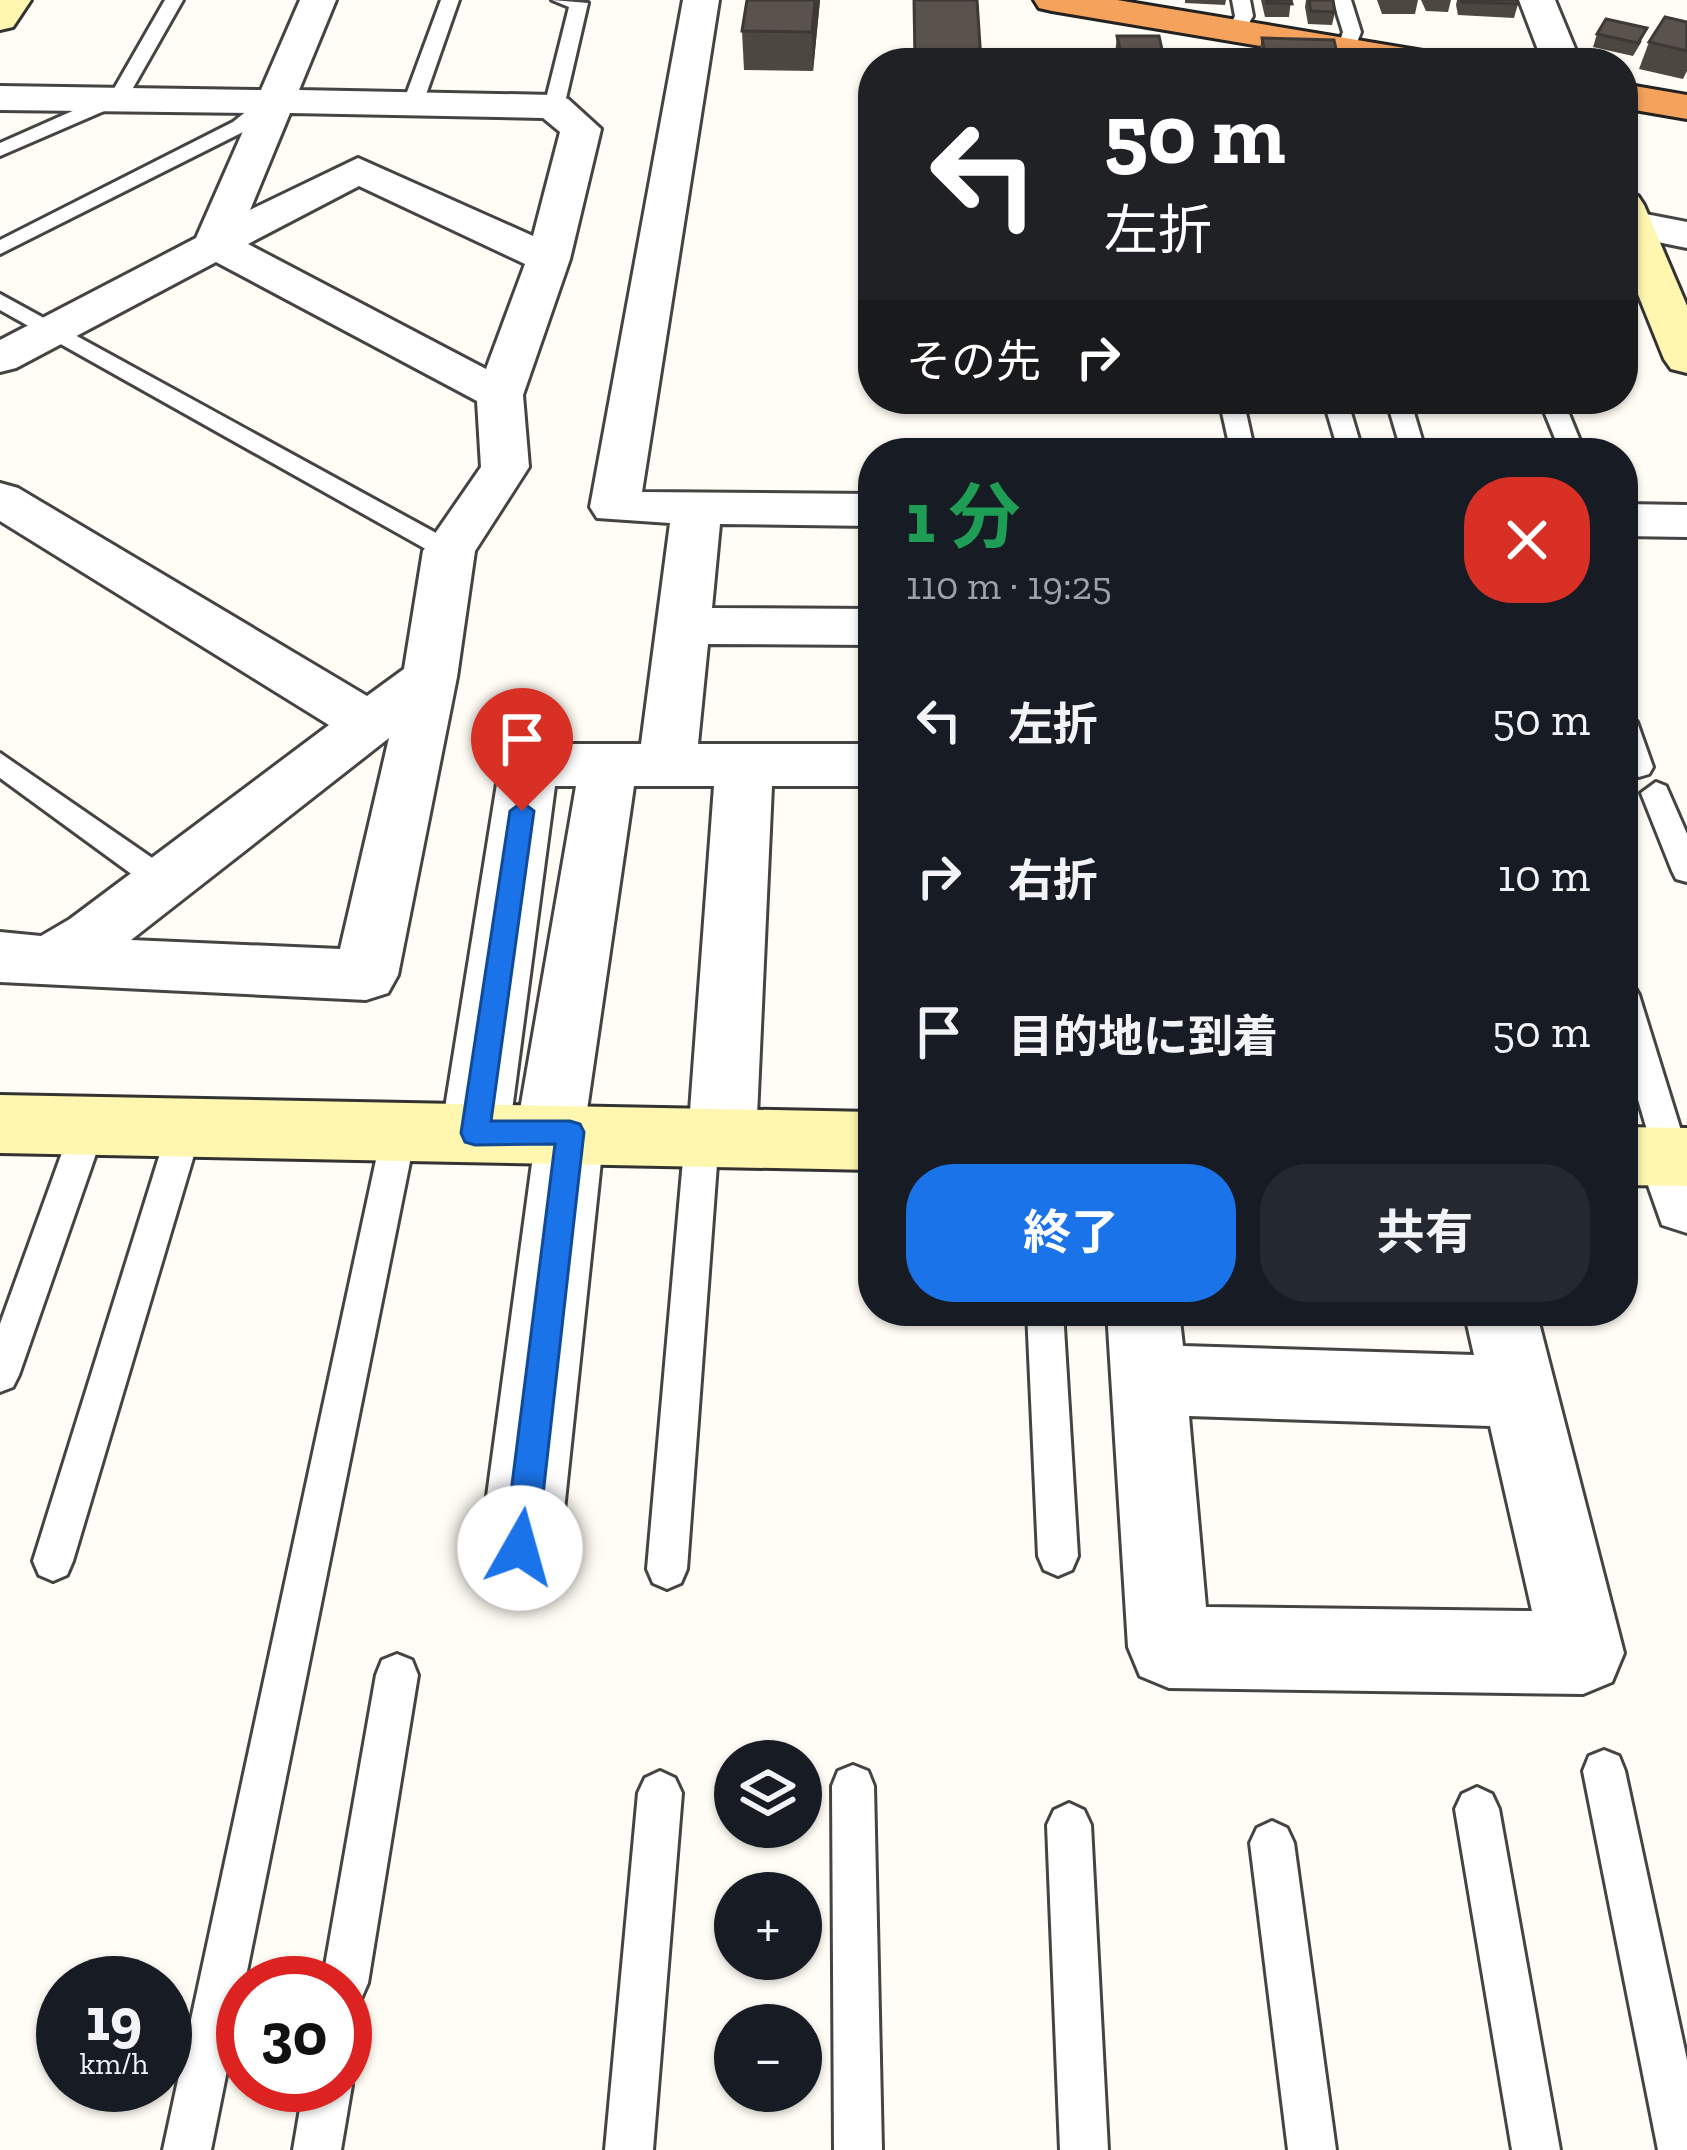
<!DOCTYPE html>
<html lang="ja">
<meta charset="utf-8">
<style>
:root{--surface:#171b24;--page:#242831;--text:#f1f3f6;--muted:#9ea1a6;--accent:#1a73e8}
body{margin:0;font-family:"Zilla Slab","Noto Sans JP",serif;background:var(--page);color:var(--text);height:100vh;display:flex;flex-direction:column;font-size:45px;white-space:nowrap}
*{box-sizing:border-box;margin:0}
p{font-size:39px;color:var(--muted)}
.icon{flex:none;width:66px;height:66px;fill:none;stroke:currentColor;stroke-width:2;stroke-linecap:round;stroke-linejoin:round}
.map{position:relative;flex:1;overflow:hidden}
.sheet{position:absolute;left:858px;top:438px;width:780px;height:888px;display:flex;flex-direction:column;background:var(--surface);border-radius:48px;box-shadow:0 3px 9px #0004}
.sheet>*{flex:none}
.banner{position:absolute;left:858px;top:48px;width:780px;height:366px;border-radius:48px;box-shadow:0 3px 9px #0004;background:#202124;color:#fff;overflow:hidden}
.tools{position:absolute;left:714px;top:1740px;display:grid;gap:24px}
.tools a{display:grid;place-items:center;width:108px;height:108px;border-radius:50%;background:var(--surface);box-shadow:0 3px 9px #0004;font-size:60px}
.speed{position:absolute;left:36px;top:1956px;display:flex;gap:24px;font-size:60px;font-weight:700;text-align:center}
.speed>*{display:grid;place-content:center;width:156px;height:156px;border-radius:50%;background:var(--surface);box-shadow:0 3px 9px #0004;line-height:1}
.speed small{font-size:30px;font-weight:400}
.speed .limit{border:18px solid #d22;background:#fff;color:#111}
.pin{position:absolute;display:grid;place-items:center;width:102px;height:102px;color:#fff;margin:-123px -51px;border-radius:50% 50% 50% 0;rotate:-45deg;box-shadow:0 0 12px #0007}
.pin .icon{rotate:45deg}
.me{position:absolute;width:132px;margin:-66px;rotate:7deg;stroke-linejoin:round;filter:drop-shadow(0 0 9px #0008)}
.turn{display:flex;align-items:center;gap:42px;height:252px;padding:0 48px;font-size:54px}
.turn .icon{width:156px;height:156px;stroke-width:2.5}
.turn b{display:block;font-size:84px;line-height:102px}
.then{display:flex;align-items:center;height:114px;padding:0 48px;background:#0003;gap:24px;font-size:45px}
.round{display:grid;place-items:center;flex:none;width:126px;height:126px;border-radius:48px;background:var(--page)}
.head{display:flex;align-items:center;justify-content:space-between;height:204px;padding:0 48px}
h1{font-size:72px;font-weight:700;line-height:90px;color:#1e9e55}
.button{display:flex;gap:24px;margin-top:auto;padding:24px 48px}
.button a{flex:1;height:138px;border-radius:48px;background:var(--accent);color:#fff;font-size:48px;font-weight:700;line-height:138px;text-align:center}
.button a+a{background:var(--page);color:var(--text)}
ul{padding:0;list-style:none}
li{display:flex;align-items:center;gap:36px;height:156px;padding:0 48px}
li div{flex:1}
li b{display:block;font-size:45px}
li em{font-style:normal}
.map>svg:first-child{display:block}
</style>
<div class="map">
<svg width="1687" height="2150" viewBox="0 0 1687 2150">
<rect width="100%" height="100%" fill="#fffdf5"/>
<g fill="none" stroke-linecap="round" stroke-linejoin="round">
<defs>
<g id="lane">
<polygon points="165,0 183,0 125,102 0,156 0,143 111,94"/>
<polygon points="441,0 459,0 423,103 406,107 403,103"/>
<polygon points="552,0 588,3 564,107 554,113 544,107 569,7"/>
<polygon points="1232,0 1250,0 1253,16 1242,35 1236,37 1227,31 1235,16"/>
<polygon points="1333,0 1351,0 1361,32 1353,53 1337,49 1343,32"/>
<polygon points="264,97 281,101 247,130 0,254 0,240 233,122"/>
<polygon points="0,294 458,545 462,551 449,559 440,557 0,310"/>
<polygon points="1219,399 1243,399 1255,453 1231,453"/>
<polygon points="1323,399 1347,399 1363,453 1339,453"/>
<polygon points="1386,399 1410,399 1426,453 1402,453"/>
<polygon points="1539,399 1563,399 1585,453 1561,453"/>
<polygon points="1623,712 1637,722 1653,767 1649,774 1639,777 1625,767"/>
<polygon points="0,753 174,873 178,881 174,889 152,889 0,778"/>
<polygon points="1656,782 1666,786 1687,834 1687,882 1676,879 1672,871 1641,793"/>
<polygon points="1623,982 1634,986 1639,995 1687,1150 1684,1167 1672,1172 1660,1167 1655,1157 1623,1049"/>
<polygon points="89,1111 101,1115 106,1125 19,1375 13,1387 0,1392 0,1324 72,1125 77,1115"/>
<polygon points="185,1114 197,1118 202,1128 73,1561 67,1575 53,1581 39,1575 33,1561 168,1128 173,1118"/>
<polygon points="399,1118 411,1122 416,1132 211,2150 163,2150 382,1132 387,1122"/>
<polygon points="702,1123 714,1127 719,1137 687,1569 681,1583 667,1589 653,1583 647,1569 685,1137 690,1127"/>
<polygon points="1027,1311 1063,1311 1078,1556 1072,1570 1058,1576 1044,1570 1038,1556"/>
<polygon points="397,1654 412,1660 418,1675 368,1983 361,1999 345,2006 345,1983 322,1983 376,1675 382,1660"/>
<polygon points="1604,1750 1619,1756 1625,1771 1687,2060 1687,2150 1658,2150 1583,1771 1589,1756"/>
<polygon points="853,1765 868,1771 874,1786 882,2150 834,2150 832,1786 838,1771"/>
<polygon points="660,1771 675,1778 682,1793 653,2150 605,2150 638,1793 645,1778"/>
<polygon points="1477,1787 1492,1794 1499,1809 1560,2150 1512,2150 1455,1809 1462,1794"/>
<polygon points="1069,1803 1084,1810 1091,1825 1108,2150 1060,2150 1047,1825 1054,1810"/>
<polygon points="1272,1821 1287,1828 1294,1843 1336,2150 1288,2150 1250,1843 1257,1828"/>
<polygon points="345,2069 352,2085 341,2150 293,2150 304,2085 345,2085"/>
</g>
<g id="street">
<path d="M300 0H336L299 90 554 95 568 99 601 129 570 259 523 395 529 467 475 551 457 677 398 975 388 993 366 1000 0 982V932L41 936 70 919 329 725 0 521V483L18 488 367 696 404 669 423 551 481 467 477 401 216 262 16 368 0 372V340L196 238 251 113 0 110V86L261 90ZM290 113 543 118 560 132 533 236 358 158 250 210ZM359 186 525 264 486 369 248 244ZM389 738 340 949 131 940Z"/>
<polygon points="683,0 719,0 642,492 873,494 873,526 720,524 712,608 873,609 873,645 708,644 698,744 873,744 873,786 772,786 756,1138 746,1158 722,1167 698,1158 688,1138 714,786 634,786 587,1110 594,1113 604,1133 560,1548 548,1576 520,1587 492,1576 480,1548 533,1156 526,1153 516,1133 576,786 555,786 509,1133 499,1153 475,1162 451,1153 441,1133 500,765 509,750 529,744 641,744 670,523 597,518 590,507"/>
<polygon points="1519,0 1555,0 1581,63 1543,63"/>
<polygon points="1630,211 1687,222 1687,248 1623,235 1623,213"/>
<polygon points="1623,504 1687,505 1687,537 1623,536"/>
<polygon points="1672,1128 1687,1133 1687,1233 1662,1225 1638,1157 1648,1136"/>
<path d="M1107 1311H1179L1183 1346 1474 1355 1464 1311H1536L1624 1653 1612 1682 1583 1694 1169 1688 1140 1676 1128 1647ZM1189 1416 1490 1426 1532 1611 1206 1607Z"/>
</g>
<g id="secondary">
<polygon points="0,0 31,0 13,27 0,30"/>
<polygon points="1623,193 1638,196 1644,205 1687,306 1687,373 1671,369 1664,359 1623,257"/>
<polygon points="0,1095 873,1112 873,1170 0,1153"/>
<polygon points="1623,1127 1687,1128 1687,1186 1623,1185"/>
</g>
<g id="highway">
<polygon points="1034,0 1117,0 1429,52 1442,55 1448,63 1362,63 1052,11 1039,8"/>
<polygon points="1623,84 1687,95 1687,119 1623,108"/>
</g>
</defs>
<use href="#lane" stroke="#444" stroke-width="6"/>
<use href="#street" stroke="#444" stroke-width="6"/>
<use href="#secondary" stroke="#333" stroke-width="6"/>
<use href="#highway" stroke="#222" stroke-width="6"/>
<use href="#lane" fill="#fff" fill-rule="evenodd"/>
<use href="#street" fill="#fff" fill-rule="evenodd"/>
<use href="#secondary" fill="#fff6b0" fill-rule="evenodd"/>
<use href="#highway" fill="#f5a25d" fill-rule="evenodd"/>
</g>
<g fill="#4d4742">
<polygon points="747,0 820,0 813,71 744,70 742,31"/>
<polygon points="914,0 977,0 981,63 914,63"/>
<polygon points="1185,0 1226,0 1225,5 1185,3"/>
<polygon points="1261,0 1291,0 1289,17 1265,17"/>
<polygon points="1306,0 1333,0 1335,12 1332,25 1308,24 1305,7"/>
<polygon points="1377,0 1418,0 1415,14 1382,14"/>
<polygon points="1421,0 1451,0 1448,12 1426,11"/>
<polygon points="1457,0 1517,0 1518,4 1514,18 1458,15 1456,5"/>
<polygon points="1687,22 1687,71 1683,79 1639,69 1649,42"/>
<polygon points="1597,34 1642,41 1633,56 1593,47"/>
<polygon points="1117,36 1165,63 1114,63"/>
<polygon points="1262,38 1339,63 1257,63"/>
</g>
<polygon fill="#3f3936" points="815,0 820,0 813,71 812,32"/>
<g fill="#5a524d" stroke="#3f3936" stroke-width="3">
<polygon points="747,0 815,0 812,32 742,31"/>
<polygon points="914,0 977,0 981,61 915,60"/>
<polygon points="1267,0 1291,0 1292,4 1267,3"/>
<polygon points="1309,0 1333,0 1335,12 1311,11"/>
<polygon points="1461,0 1517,0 1518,4 1462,2"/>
<polygon points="1665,17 1687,22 1687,51 1649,42"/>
<polygon points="1606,19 1647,28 1638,43 1597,34"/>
<polygon points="1117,36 1159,36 1165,63 1123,63"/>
<polygon points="1262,38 1334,40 1339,63 1267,63"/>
</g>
<polygon fill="#1a73e8" stroke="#114b97" stroke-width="3" points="522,802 534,811 491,1121 570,1121 580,1124 584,1132 537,1548 532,1560 520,1565 509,1560 504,1548 555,1144 475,1145 465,1142 461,1133 510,811"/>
</svg>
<div class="tools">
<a><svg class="icon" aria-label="layers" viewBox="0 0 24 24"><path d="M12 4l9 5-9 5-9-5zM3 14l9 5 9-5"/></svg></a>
<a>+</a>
<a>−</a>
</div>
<div class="speed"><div>19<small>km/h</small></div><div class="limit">30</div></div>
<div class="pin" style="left:522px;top:811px;background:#d93025"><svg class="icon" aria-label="arrive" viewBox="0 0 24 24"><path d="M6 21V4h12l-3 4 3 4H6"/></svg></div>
<svg class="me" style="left:520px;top:1548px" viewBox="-20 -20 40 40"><circle r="19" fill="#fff"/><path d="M0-13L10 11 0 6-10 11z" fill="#1a73e8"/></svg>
<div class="banner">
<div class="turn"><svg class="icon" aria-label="left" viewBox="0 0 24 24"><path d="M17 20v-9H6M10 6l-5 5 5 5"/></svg><div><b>50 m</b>左折</div></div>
<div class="then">その先<svg class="icon" aria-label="right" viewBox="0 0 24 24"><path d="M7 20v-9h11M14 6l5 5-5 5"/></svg></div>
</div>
<section class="sheet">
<div class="head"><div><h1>1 分</h1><p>110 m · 19:25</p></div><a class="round" style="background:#d93025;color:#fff"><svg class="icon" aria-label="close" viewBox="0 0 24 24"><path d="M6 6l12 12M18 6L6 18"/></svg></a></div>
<ul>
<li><svg class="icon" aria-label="left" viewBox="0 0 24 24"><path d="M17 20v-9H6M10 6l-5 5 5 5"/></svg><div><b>左折</b></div><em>50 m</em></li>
<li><svg class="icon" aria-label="right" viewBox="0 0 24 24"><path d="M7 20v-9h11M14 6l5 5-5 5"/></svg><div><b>右折</b></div><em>10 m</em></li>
<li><svg class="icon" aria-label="arrive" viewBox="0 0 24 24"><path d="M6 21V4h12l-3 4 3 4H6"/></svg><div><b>目的地に到着</b></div><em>50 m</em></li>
</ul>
<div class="button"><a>終了</a><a>共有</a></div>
</section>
</div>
